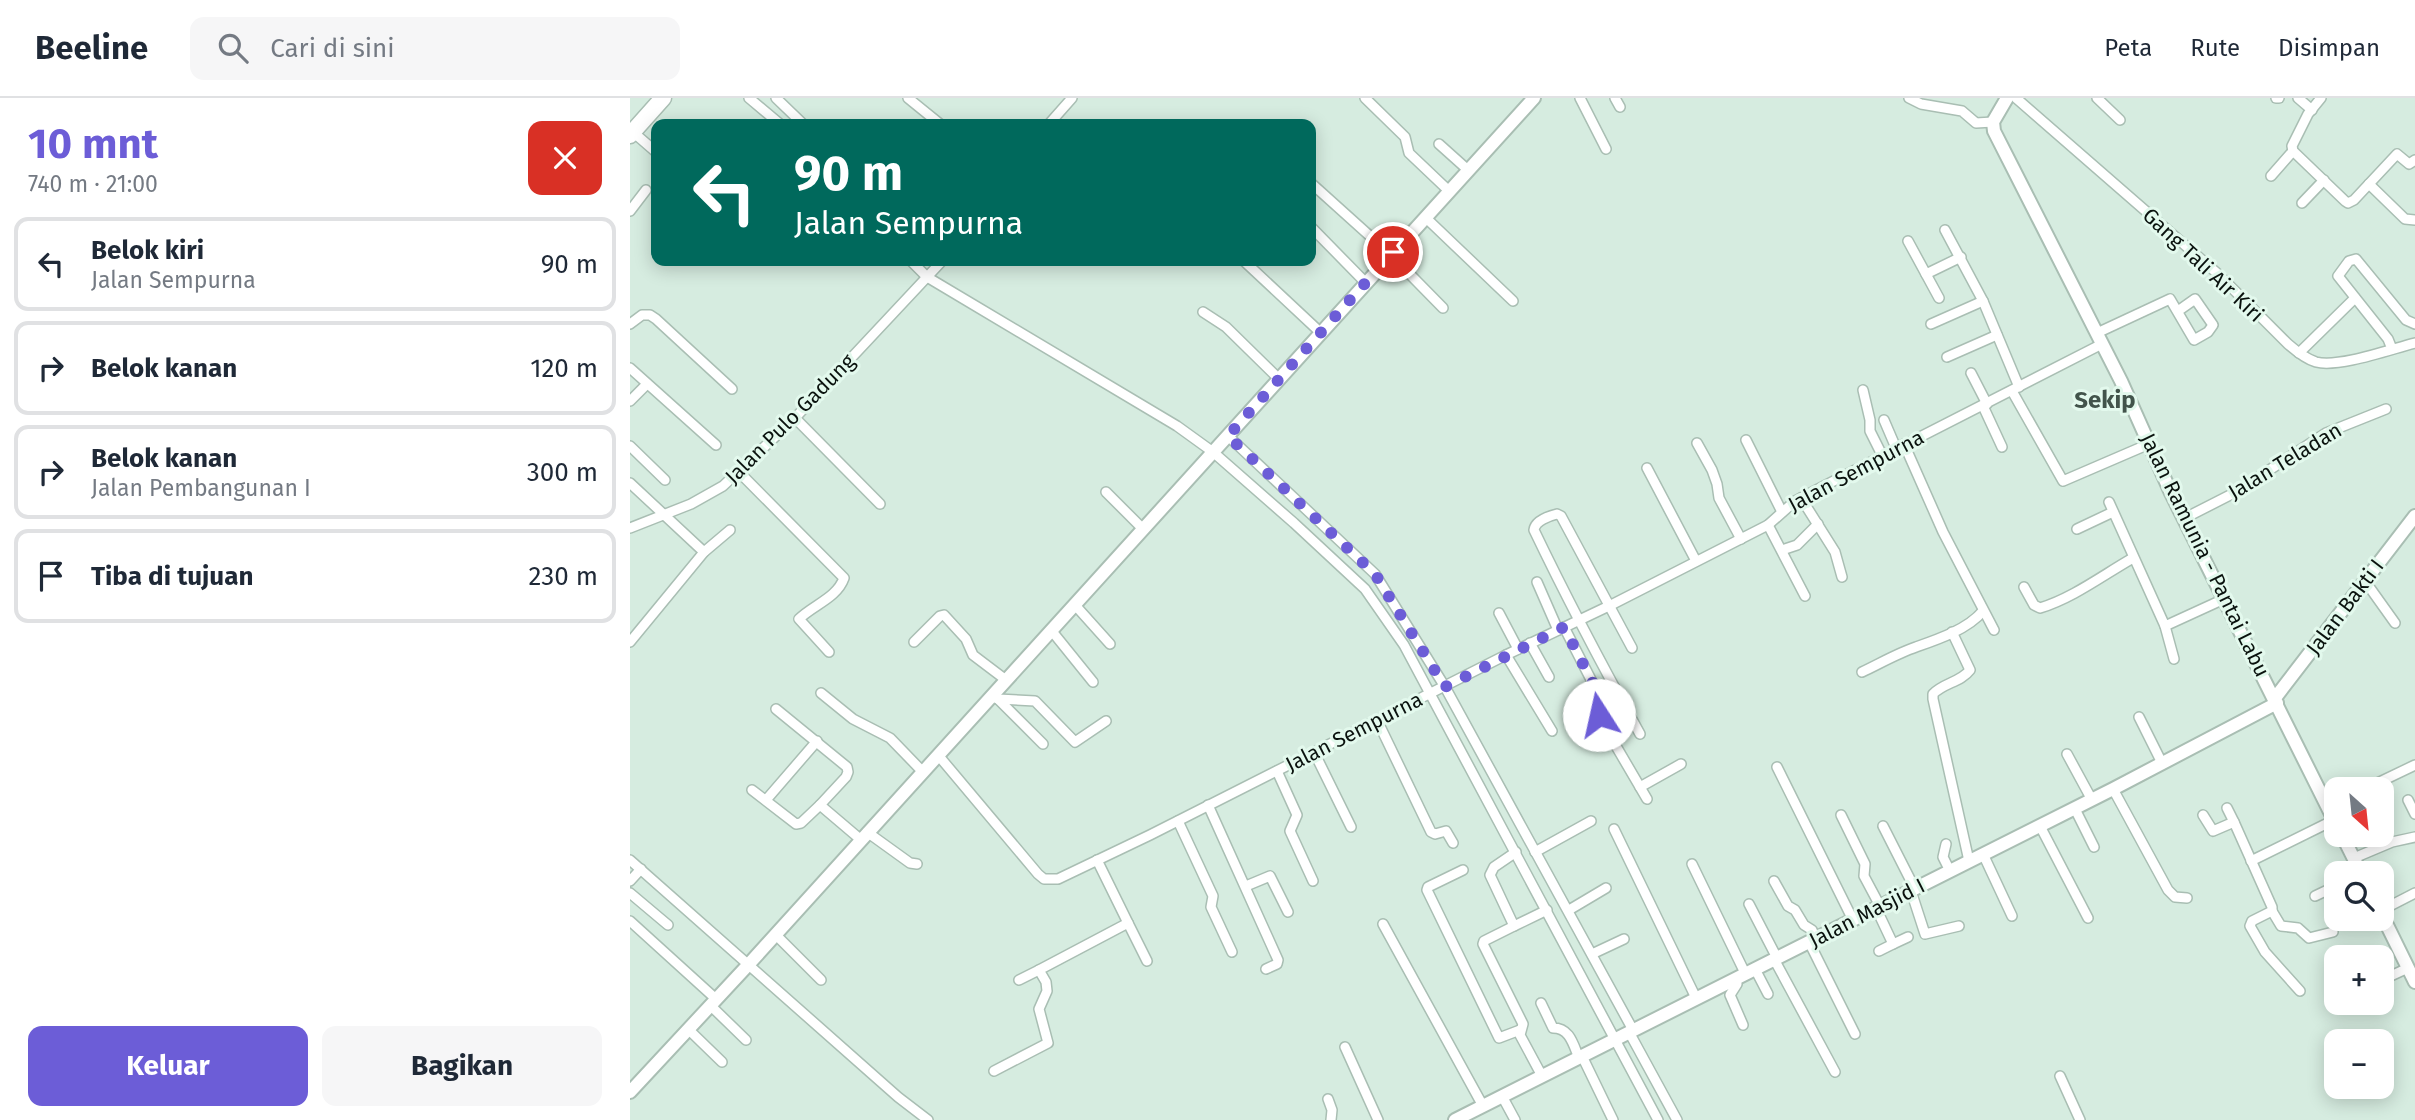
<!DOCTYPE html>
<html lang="id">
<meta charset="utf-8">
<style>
:root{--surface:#fff;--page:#f6f6f7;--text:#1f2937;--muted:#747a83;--line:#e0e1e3;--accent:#6c5dd7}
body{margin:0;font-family:"Fira Sans",sans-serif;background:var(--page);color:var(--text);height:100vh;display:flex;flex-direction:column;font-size:26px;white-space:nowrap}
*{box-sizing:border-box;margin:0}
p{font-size:23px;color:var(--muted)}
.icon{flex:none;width:38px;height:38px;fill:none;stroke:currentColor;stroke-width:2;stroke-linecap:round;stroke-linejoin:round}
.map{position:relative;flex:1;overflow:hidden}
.drawer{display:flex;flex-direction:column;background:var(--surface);width:630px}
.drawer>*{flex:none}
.top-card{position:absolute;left:21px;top:21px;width:665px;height:147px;border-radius:14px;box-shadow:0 4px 18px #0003;background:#00695c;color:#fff;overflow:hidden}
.needle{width:46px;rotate:153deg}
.controls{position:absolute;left:1694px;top:679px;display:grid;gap:14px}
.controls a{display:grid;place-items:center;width:70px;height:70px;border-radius:14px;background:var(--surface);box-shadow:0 4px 18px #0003;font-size:35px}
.pin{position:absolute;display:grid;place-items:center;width:60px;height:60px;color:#fff;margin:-30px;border:4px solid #fff;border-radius:50%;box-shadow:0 2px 7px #0007}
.me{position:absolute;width:77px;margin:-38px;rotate:350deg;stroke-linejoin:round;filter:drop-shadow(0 0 5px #0008)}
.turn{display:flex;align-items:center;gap:24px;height:147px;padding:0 28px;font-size:32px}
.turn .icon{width:91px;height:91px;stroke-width:2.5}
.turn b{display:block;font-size:49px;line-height:60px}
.round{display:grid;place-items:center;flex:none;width:74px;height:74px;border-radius:14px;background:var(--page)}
.overview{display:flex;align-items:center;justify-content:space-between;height:119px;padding:0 28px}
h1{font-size:42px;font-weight:700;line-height:52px;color:var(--accent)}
.action{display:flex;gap:14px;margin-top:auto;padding:14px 28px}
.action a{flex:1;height:80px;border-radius:14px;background:var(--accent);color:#fff;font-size:28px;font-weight:700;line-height:80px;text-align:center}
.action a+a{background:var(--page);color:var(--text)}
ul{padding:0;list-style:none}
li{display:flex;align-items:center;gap:21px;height:94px;margin:0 14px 10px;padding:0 14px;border:4px solid var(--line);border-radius:14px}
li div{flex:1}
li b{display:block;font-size:26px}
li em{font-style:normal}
header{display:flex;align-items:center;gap:42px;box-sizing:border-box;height:98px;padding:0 35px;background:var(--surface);border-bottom:2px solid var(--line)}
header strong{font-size:33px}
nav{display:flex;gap:38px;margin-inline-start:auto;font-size:24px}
.search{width:490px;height:63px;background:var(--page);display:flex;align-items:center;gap:18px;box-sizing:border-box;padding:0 24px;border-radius:14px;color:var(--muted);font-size:26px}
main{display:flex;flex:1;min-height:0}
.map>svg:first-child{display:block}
</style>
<header>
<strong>Beeline</strong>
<div class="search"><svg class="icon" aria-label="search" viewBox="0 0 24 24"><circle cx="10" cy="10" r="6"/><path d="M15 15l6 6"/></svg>Cari di sini</div>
<nav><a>Peta</a><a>Rute</a><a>Disimpan</a></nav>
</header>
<main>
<section class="drawer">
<div class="overview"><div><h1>10 mnt</h1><p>740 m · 21:00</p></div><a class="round" style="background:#d93025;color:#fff"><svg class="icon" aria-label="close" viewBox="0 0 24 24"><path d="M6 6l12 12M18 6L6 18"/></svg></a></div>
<ul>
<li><svg class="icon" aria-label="left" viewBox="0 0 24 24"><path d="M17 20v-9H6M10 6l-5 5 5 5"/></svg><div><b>Belok kiri</b><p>Jalan Sempurna</p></div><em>90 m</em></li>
<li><svg class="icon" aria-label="right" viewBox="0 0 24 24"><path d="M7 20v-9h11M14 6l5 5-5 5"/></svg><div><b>Belok kanan</b></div><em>120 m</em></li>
<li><svg class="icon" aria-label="right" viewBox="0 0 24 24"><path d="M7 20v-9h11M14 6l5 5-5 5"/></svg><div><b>Belok kanan</b><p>Jalan Pembangunan I</p></div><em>300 m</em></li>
<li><svg class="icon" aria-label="arrive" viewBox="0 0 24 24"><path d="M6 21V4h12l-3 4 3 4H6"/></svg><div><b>Tiba di tujuan</b></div><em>230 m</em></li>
</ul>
<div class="action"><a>Keluar</a><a>Bagikan</a></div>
</section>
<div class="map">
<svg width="1785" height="1022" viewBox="0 0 1785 1022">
<rect width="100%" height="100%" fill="#d6ece0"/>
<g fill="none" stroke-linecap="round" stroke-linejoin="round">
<defs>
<g id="street">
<polyline points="119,0 150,26"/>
<polyline points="146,0 173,26"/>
<polyline points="278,0 310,26"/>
<polyline points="735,0 775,39 779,55 819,93"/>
<polyline points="950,0 976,51"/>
<polyline points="985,0 990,9"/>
<polyline points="1279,0 1291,6 1332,13 1346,25 1363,24"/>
<path d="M1386 0 1588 176 1658 246C1666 253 1676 261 1686 264 1709 270 1761 251 1785 245"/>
<polyline points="1467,0 1490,22"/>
<polyline points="1646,0 1649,0"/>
<polyline points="1668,0 1682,12"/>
<polyline points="1691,0 1678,16 1662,48 1663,53 1715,103 1718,105 1724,102 1767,56 1779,66 1785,62"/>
<polyline points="419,26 442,0"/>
<polyline points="3,34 26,54"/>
<polyline points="809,46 838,72"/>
<polyline points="1641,78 1663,53"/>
<polyline points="681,85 761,157 813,210"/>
<polyline points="1739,86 1775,121 1785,122"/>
<polyline points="1672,105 1694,82"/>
<polyline points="0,113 16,92"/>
<polyline points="795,119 883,203"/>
<polyline points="681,129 736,185"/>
<polyline points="1315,132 1353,203 1389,289"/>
<polyline points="1278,143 1309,200"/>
<polyline points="281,163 297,179 547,328 583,354 664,425 735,491 774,547 1028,1022"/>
<polyline points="614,163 691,235"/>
<polyline points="1296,176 1331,159"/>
<polyline points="573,214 596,229 648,280"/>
<polyline points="0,226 12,217 20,217 26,221 102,291"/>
<polyline points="1301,226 1353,203"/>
<polyline points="1467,235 1540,201 1564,242 1578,234 1583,227 1565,201 1548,213"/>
<polyline points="1762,251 1758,241 1708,178 1719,163 1726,161 1776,222 1785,226"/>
<polyline points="1669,255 1725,200"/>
<polyline points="1317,259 1367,237"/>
<polyline points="0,270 86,347"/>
<polyline points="1341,275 1357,306"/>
<polyline points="1233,292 1240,322 1240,333 1252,357"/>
<polyline points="1382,293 1433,383 1519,346"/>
<polyline points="0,303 17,286"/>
<polyline points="1353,308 1372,349"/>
<polyline points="165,320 250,406"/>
<polyline points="1254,322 1266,350"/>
<polyline points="598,338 745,476 815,589 1003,932"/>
<polyline points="1116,342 1152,414"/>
<polyline points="1067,345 1082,372 1087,386 1089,400 1111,441"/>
<polyline points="1274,346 1313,434 1364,532"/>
<polyline points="0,348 35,382"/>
<polyline points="1017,370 1066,463"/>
<path d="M109 374 214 480C207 500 183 507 169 521L199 554"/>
<polyline points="0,385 74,454"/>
<polyline points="476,394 513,431"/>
<polyline points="1171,400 1205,454 1212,479"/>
<polyline points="1479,404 1535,528 1594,501"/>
<polyline points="1555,420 1604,395 1696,335 1756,311"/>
<polyline points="1138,427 1175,498"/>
<polyline points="0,430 61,406 93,388 165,320 312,163"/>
<polyline points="1447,431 1483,414"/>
<polyline points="1152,452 1167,447 1188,426"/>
<polyline points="1735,483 1765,525"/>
<polyline points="907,484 928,532"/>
<path d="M1394 489 1404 507 1410 510C1443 500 1473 477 1503 460"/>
<polyline points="445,507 480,546"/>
<polyline points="869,515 888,551"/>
<polyline points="1535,528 1544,561"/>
<polyline points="934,529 974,607 969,619 1017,701"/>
<polyline points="421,532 463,584"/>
<path d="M1322 534 1340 572C1331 584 1313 585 1303 596V601L1339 763"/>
<polyline points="0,544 74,454 100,432"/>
<polyline points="284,544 310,518 314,517 336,541 343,557 376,582"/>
<polyline points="900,545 919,579"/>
<path d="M1002 550 931 418 927 416C919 418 905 423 904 432 937 501 973 569 1010 636"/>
<polyline points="876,557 922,633"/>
<path d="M1232 574C1249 566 1268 555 1286 549 1309 541 1338 531 1353 513"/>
<polyline points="191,595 223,621 260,640 292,673"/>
<polyline points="361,598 368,601 405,603 445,644 476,623"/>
<polyline points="368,601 413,646"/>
<polyline points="146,611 217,669 218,674 216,679 190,707 230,741"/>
<polyline points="1509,619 1532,665"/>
<polyline points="747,622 801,734 805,736 816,733 823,745"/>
<polyline points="684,654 721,729"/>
<polyline points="1437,656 1462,702"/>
<polyline points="308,657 408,776 414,781 428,781 520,737 876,557 981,507 1138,427 1165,403 1190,390 1472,246"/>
<polyline points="1147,669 1223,822"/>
<polyline points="647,673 667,717 660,733 683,783"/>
<polyline points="1010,689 1051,666"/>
<polyline points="1483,691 1538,792 1545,799 1557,800"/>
<polyline points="1735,691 1785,667"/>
<polyline points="122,692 166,726 171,725 190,707"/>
<polyline points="136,702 187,643"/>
<polyline points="1778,702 1785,716"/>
<polyline points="578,707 648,862 647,866 636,871"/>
<polyline points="1597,710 1604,724"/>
<polyline points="1445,711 1464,749"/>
<polyline points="1211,717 1235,766 1234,778 1250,808"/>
<polyline points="1573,717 1583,733 1604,724 1642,809 1642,813 1622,823 1620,828 1635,854 1670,893"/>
<polyline points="548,723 583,798 581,809 602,854"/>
<polyline points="1253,728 1285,791"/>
<polyline points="1410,728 1458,820"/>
<polyline points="984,731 1066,900"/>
<polyline points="237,734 280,765 287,766"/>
<polyline points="1316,746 1313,759 1320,773"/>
<polyline points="886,754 864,769 860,777 884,828 854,843 853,846 893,926 890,937 912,978"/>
<polyline points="905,754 961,723"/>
<polyline points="1353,756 1382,818"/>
<polyline points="1724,760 1762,744 1785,739"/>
<polyline points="0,762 268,999 298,1022"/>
<polyline points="1621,763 1704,722"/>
<polyline points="1062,766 1115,875"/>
<polyline points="833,772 798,789 797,792 869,940 890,932"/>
<polyline points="0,783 11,771"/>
<polyline points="1144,783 1158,808 1165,812 1174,827 1182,832 1186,841"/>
<polyline points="616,788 640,778 658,814"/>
<polyline points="1281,793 1295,836 1329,828"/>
<polyline points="0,795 38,827"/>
<polyline points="1685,798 1706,788"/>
<polyline points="1119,806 1147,860"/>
<polyline points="1246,810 1263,846 1249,853"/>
<polyline points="939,812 976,790"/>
<polyline points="1752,812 1785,795"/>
<polyline points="1642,813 1651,828 1668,830 1679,840 1703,834"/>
<polyline points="0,823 86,901"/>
<polyline points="498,825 517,863"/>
<polyline points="753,826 853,1008"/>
<polyline points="884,828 917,812"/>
<polyline points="145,836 191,882"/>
<polyline points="1179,844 1225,936"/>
<polyline points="1263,846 1278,839"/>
<polyline points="962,856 994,841"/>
<polyline points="1144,861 1205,974"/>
<polyline points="1125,871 1138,896"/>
<polyline points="1106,880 1107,886 1100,897 1113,927"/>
<polyline points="389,882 409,872"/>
<polyline points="1752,882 1778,870"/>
<path d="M911 905 923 930C940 930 943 946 949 960"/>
<polyline points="80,907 116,942"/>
<polyline points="58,931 92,964"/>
<polyline points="999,934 1047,1022"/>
<polyline points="715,949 748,1022"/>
<polyline points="952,958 983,1022"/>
<polyline points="364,973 418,945 409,911 417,893 416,884 409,872 498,825 467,762"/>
<polyline points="1430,978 1450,1022"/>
<polyline points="872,998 885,1022"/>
<polyline points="698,1001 702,1012 701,1022"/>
</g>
<g id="secondary">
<polyline points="1377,0 1363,24 1364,33 1491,283 1541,395 1706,726"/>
<polyline points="1645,600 1785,418"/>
<polyline points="1712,737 1731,775"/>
<polyline points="1752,817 1785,884"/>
<polyline points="0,994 119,866 904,0"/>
<polyline points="825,1022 1483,691 1647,605"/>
</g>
<polyline id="highway" points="0,37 33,0"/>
</defs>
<use href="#street" stroke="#a9beb3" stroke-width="12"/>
<use href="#secondary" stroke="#a9beb3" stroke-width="16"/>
<use href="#highway" stroke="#a9beb3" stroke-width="19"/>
<use href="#street" stroke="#fff" stroke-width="9"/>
<use href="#secondary" stroke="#fff" stroke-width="12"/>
<use href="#highway" stroke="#fff" stroke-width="16"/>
</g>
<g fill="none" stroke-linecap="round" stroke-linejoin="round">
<polyline stroke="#6c5dd7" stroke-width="12" stroke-dasharray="0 21.6" points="763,154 598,338 745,476 815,589 934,529 974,607 969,617"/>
</g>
<g text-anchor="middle" stroke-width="6" stroke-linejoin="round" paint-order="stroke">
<g font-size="21" fill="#0a120e" stroke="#e3f9ed">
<text transform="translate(1573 167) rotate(43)" y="7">Gang Tali Air Kiri</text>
<text transform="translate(160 321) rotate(-45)" y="7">Jalan Pulo Gadung</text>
<text transform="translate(1655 363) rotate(-31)" y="7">Jalan Teladan</text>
<text transform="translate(1226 373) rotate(-28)" y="7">Jalan Sempurna</text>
<text transform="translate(1575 457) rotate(64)" y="7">Jalan Ramunia - Pantai Labu</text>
<text transform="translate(1715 509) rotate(-53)" y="7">Jalan Bakti I</text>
<text transform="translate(724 634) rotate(-27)" y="7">Jalan Sempurna</text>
<text transform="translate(1237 815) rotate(-27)" y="7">Jalan Masjid I</text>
</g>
<g font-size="24" font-weight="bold" fill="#42544b" stroke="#e3f9ed">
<text x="1475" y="310">Sekip</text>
</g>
</g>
</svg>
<div class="controls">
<a><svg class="needle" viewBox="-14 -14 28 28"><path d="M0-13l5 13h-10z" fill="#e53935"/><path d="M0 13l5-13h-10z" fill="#747a83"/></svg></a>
<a><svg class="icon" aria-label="search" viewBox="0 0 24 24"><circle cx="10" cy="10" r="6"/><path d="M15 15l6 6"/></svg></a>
<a>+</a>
<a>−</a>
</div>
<div class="pin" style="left:763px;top:154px;background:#d93025"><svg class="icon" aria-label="arrive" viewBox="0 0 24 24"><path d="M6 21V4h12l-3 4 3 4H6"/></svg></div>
<svg class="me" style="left:969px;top:617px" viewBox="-20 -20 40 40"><circle r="19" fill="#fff"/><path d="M0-13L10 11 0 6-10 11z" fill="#6c5dd7"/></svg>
<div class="top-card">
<div class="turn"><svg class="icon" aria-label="left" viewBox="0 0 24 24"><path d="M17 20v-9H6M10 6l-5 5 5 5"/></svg><div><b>90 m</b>Jalan Sempurna</div></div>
</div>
</div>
</main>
